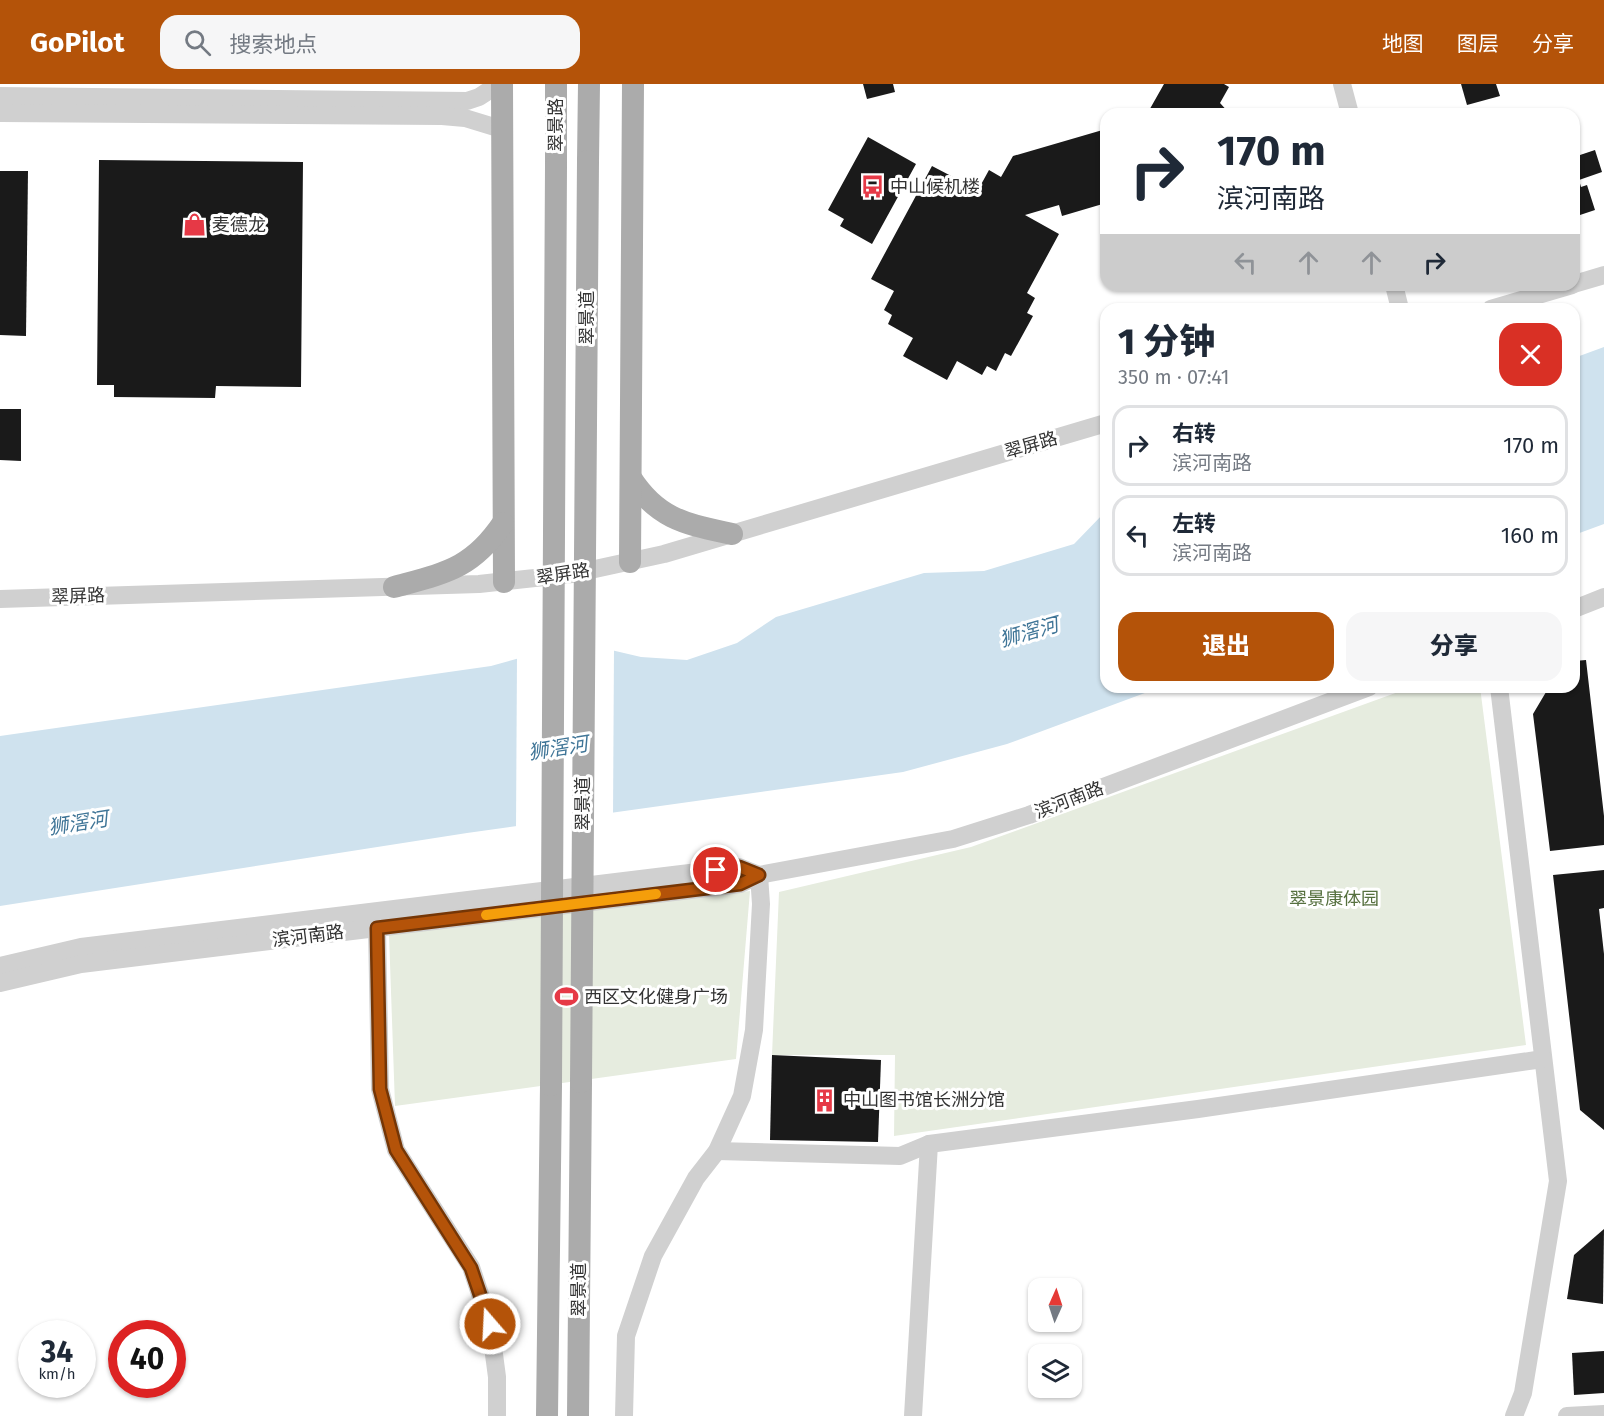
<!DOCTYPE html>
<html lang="zh">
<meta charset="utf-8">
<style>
:root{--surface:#fff;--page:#f6f6f7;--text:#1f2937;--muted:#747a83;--line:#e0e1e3;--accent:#b45309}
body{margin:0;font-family:"Fira Sans","Noto Sans SC",sans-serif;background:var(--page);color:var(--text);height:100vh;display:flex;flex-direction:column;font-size:22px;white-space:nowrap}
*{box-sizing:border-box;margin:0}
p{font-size:20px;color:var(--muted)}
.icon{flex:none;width:33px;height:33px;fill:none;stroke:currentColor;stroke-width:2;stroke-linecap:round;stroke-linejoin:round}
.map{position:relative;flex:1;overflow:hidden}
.panel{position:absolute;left:1100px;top:219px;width:480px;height:390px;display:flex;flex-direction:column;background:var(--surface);border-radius:18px;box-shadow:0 2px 4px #0004}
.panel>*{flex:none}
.hud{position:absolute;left:1100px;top:24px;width:480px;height:183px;border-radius:18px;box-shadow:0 2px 4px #0004;background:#fff;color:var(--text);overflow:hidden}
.needle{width:39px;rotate:3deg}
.controls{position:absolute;left:1028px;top:1194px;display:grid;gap:12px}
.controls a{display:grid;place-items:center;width:54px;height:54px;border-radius:12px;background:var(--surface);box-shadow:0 2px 4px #0004;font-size:30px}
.speed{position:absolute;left:18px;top:1236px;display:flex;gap:12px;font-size:30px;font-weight:700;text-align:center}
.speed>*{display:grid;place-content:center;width:78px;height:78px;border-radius:50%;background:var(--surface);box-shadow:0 2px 4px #0004;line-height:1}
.speed small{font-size:15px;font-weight:400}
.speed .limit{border:9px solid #d22;background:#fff;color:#111}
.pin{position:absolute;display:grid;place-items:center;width:51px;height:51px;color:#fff;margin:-26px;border:3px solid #fff;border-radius:50%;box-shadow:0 2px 6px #0007}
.me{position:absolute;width:66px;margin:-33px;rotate:341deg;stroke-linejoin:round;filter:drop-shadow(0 0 4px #0008)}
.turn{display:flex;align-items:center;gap:21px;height:126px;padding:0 18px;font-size:27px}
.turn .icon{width:78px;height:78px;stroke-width:2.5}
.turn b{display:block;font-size:42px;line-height:51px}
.lanes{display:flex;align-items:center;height:57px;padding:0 18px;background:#0003;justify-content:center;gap:30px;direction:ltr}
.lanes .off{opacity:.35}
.round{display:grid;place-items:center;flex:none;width:63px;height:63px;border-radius:18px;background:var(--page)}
.headline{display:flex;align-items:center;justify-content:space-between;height:102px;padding:0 18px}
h1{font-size:36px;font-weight:800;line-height:45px}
.primary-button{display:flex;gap:12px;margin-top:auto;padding:12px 18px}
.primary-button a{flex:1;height:69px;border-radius:18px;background:var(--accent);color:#fff;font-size:24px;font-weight:800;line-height:69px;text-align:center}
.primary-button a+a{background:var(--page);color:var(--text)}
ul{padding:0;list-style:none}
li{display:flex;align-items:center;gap:18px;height:81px;margin:0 12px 9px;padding:0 6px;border:3px solid var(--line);border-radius:18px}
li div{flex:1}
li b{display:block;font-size:22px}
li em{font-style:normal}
header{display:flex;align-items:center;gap:36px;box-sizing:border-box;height:84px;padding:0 30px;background:var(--accent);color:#fff}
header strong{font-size:28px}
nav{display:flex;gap:33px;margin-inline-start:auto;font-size:21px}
.search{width:420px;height:54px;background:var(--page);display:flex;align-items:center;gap:15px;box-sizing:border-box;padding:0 21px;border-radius:18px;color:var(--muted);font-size:22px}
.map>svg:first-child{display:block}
</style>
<header>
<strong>GoPilot</strong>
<div class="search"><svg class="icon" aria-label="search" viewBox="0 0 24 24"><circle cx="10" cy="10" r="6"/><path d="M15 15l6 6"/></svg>搜索地点</div>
<nav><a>地图</a><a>图层</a><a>分享</a></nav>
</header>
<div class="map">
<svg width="1604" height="1332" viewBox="0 0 1604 1332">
<rect width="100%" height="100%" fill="#fff"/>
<g fill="#e6ecdf">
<polygon points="1412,603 1480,603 1526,961 894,1052 895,971 772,971 779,808 971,763"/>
<polygon points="750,807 736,975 395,1022 389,850"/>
</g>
<g fill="#cfe2ee">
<polygon points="1604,263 1604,440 1574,451 1574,274"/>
<polygon points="1105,428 1106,603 1161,603 1007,660 903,688 467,749 0,822 0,652 491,582 577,558 641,573 687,576 737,559 776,533 924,489 984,487 1074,460"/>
</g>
<polygon fill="#fff" points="577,555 614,564 613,732 516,745 517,572"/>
<g fill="#1a1a1a">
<polygon points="863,0 893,0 895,8 867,15"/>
<polygon points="1164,0 1224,0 1229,3 1220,19 1230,30 1147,30"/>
<polygon points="1461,0 1496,0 1500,12 1467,21"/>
<polygon points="1106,45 1106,119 1062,132 1059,121 1025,131 1059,150 1027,209 1035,214 1027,229 1033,232 1011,272 1005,269 996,287 987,282 982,291 957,277 947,296 903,272 913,254 888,240 892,231 884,226 894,207 871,195 932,82 978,106 989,86 1001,93 1013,72"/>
<polygon points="868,53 916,80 872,160 840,142 844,135 828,126"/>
<polygon points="1579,66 1580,71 1595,66 1602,88 1579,96 1581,103 1587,101 1595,126 1574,133 1574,68"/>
<polygon points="99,76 303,78 301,303 216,302 215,314 114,313 114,301 97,301"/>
<polygon points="0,87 28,87 26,252 0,251"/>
<polygon points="0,325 21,325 21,377 0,376"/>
<polygon points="1586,576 1604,732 1604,761 1550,767 1533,630 1549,603 1574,603 1574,577"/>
<polygon points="1604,786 1604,824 1599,825 1604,870 1604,1046 1580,1026 1553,791"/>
<polygon points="772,971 881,976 878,1058 770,1056"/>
<polygon points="1604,1145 1603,1220 1567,1215 1574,1171"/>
<polygon points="1604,1267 1604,1309 1574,1311 1572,1269"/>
</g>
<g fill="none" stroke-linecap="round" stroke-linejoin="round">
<g stroke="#d0d0d0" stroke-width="18">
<polyline points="1342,0 1350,30"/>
<polyline points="0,12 467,17 479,13 499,0"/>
<polyline points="0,29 442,32 465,34 501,45"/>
<polyline points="1574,200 1604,191"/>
<polyline points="1394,201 1400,225"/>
<polyline points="1491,225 1572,201"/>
<polyline points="0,515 479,500 572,490 664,470 1106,339"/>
<polyline points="1574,525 1604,513"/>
<polyline points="1499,603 1558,1097 1523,1309 1514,1332"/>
<polyline points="374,834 377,844 380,1005 396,1066 471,1183 490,1240 497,1293 497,1332"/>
<polyline points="0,882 81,863 739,783 759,791"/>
<polyline points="0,899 81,880 740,800 759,791 953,755 1029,731 1369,603"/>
<polyline points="717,1067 900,1072 929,1060 1198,1025 1543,975"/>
<polyline points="624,1332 626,1252 653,1172 696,1094 717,1067 742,1012 754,946 761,820 759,791"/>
<polyline points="913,1332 929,1060"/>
<polyline points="1567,1332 1604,1330"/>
</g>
<g stroke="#ababab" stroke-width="22">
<polyline points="502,0 504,498"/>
<polyline points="588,77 589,0"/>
<polyline points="556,82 556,0"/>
<path d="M631 394C658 436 687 440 732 450"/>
<polyline points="630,478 633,0"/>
<path d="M394 503C445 489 472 485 503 439"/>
<polyline points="547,1332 551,1001"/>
<polyline points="578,1332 581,998"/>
</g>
<g stroke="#ababab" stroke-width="22">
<polyline points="581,998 588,77"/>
<polyline points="551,1001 556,82"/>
</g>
</g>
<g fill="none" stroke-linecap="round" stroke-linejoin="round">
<defs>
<polyline id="route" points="490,1240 471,1184 396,1066 380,1005 377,844 740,800 759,791 739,783 716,786"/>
</defs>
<use href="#route" stroke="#753606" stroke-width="15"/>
<use href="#route" stroke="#b45309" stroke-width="10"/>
<polyline stroke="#f59e0b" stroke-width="10" points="486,831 656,810"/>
</g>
<defs>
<symbol id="bus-bare" viewBox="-9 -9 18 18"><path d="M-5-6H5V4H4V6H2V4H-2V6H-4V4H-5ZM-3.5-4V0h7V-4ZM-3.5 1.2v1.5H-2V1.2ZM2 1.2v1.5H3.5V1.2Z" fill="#e63946" stroke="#fff" stroke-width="2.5" paint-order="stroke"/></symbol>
<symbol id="shop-bare" viewBox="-9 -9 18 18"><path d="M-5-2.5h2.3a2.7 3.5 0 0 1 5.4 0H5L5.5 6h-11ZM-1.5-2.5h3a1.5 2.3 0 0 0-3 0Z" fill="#e63946" stroke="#fff" stroke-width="2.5" paint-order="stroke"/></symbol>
<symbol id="stadium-bare" viewBox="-9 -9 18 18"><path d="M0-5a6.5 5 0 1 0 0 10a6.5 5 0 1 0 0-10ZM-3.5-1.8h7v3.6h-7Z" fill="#e63946" stroke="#fff" stroke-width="2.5" paint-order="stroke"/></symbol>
<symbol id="building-bare" viewBox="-9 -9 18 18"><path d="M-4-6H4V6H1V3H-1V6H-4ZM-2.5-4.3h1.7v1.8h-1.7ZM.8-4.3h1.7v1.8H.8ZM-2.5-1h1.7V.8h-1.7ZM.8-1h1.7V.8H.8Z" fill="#e63946" stroke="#fff" stroke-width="2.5" paint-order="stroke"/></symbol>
</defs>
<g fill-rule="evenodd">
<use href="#bus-bare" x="856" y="86" width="33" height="33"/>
<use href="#shop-bare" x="178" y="124" width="33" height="33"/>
<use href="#stadium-bare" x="550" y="896" width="33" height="33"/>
<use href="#building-bare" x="808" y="1000" width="33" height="33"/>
</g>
<g text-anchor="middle" stroke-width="6" stroke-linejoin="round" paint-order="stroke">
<g font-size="18" fill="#333" stroke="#fff">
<text transform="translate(556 41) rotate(-90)" y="6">翠景路</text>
<text transform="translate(587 234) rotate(-90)" y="6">翠景道</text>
<text transform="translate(1031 361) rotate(-16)" y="6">翠屏路</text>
<text transform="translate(563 490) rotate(-9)" y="6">翠屏路</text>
<text transform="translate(78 512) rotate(-2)" y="6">翠屏路</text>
<text transform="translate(1069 716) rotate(-21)" y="6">滨河南路</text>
<text transform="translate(583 720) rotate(-90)" y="6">翠景道</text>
<text transform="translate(308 852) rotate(-7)" y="6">滨河南路</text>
<text transform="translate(579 1206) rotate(-90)" y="6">翠景道</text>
</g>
<g font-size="18" fill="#333" stroke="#fff" text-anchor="start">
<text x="890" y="109">中山候机楼</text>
<text x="212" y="147">麦德龙</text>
<text x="584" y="919">西区文化健身广场</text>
<text x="843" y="1022">中山图书馆长洲分馆</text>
</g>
<g font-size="18" fill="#56703f" stroke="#fff">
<text x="1334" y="821">翠景康体园</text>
</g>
<g font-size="20" font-style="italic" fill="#3f7597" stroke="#fff">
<text transform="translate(1029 548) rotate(-16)" y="7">狮滘河</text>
<text transform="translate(558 664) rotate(-9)" y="7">狮滘河</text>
<text transform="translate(78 739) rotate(-9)" y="7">狮滘河</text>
</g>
</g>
</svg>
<div class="controls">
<a><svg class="needle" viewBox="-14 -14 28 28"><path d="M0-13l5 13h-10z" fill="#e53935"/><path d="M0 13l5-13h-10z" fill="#747a83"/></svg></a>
<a><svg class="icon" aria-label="layers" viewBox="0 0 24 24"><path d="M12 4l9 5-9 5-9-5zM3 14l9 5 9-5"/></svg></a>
</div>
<div class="speed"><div>34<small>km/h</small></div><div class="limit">40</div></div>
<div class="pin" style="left:716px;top:786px;background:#d93025"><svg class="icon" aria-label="arrive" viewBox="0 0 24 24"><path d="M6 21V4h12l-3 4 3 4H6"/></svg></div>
<svg class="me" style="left:490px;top:1240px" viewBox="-20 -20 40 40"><circle r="17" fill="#b45309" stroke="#fff" stroke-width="3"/><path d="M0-11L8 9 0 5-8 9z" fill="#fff"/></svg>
<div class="hud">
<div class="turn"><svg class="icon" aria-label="right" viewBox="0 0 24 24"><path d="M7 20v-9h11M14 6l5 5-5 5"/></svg><div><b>170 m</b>滨河南路</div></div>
<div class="lanes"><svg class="icon off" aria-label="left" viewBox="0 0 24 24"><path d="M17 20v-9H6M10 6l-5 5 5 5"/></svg><svg class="icon off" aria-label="ahead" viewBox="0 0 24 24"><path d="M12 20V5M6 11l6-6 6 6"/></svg><svg class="icon off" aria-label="ahead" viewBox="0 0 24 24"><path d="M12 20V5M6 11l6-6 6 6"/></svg><svg class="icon" aria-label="right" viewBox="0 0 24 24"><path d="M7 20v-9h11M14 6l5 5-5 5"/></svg></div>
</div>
<section class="panel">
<div class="headline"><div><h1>1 分钟</h1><p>350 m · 07:41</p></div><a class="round" style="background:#d93025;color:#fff"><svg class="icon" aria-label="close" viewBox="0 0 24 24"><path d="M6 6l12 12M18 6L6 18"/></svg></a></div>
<ul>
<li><svg class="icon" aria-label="right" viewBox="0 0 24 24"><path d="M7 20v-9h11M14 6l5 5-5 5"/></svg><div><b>右转</b><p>滨河南路</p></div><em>170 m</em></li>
<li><svg class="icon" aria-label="left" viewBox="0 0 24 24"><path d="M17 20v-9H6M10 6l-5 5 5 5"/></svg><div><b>左转</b><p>滨河南路</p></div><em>160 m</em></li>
</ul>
<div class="primary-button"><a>退出</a><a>分享</a></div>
</section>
</div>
